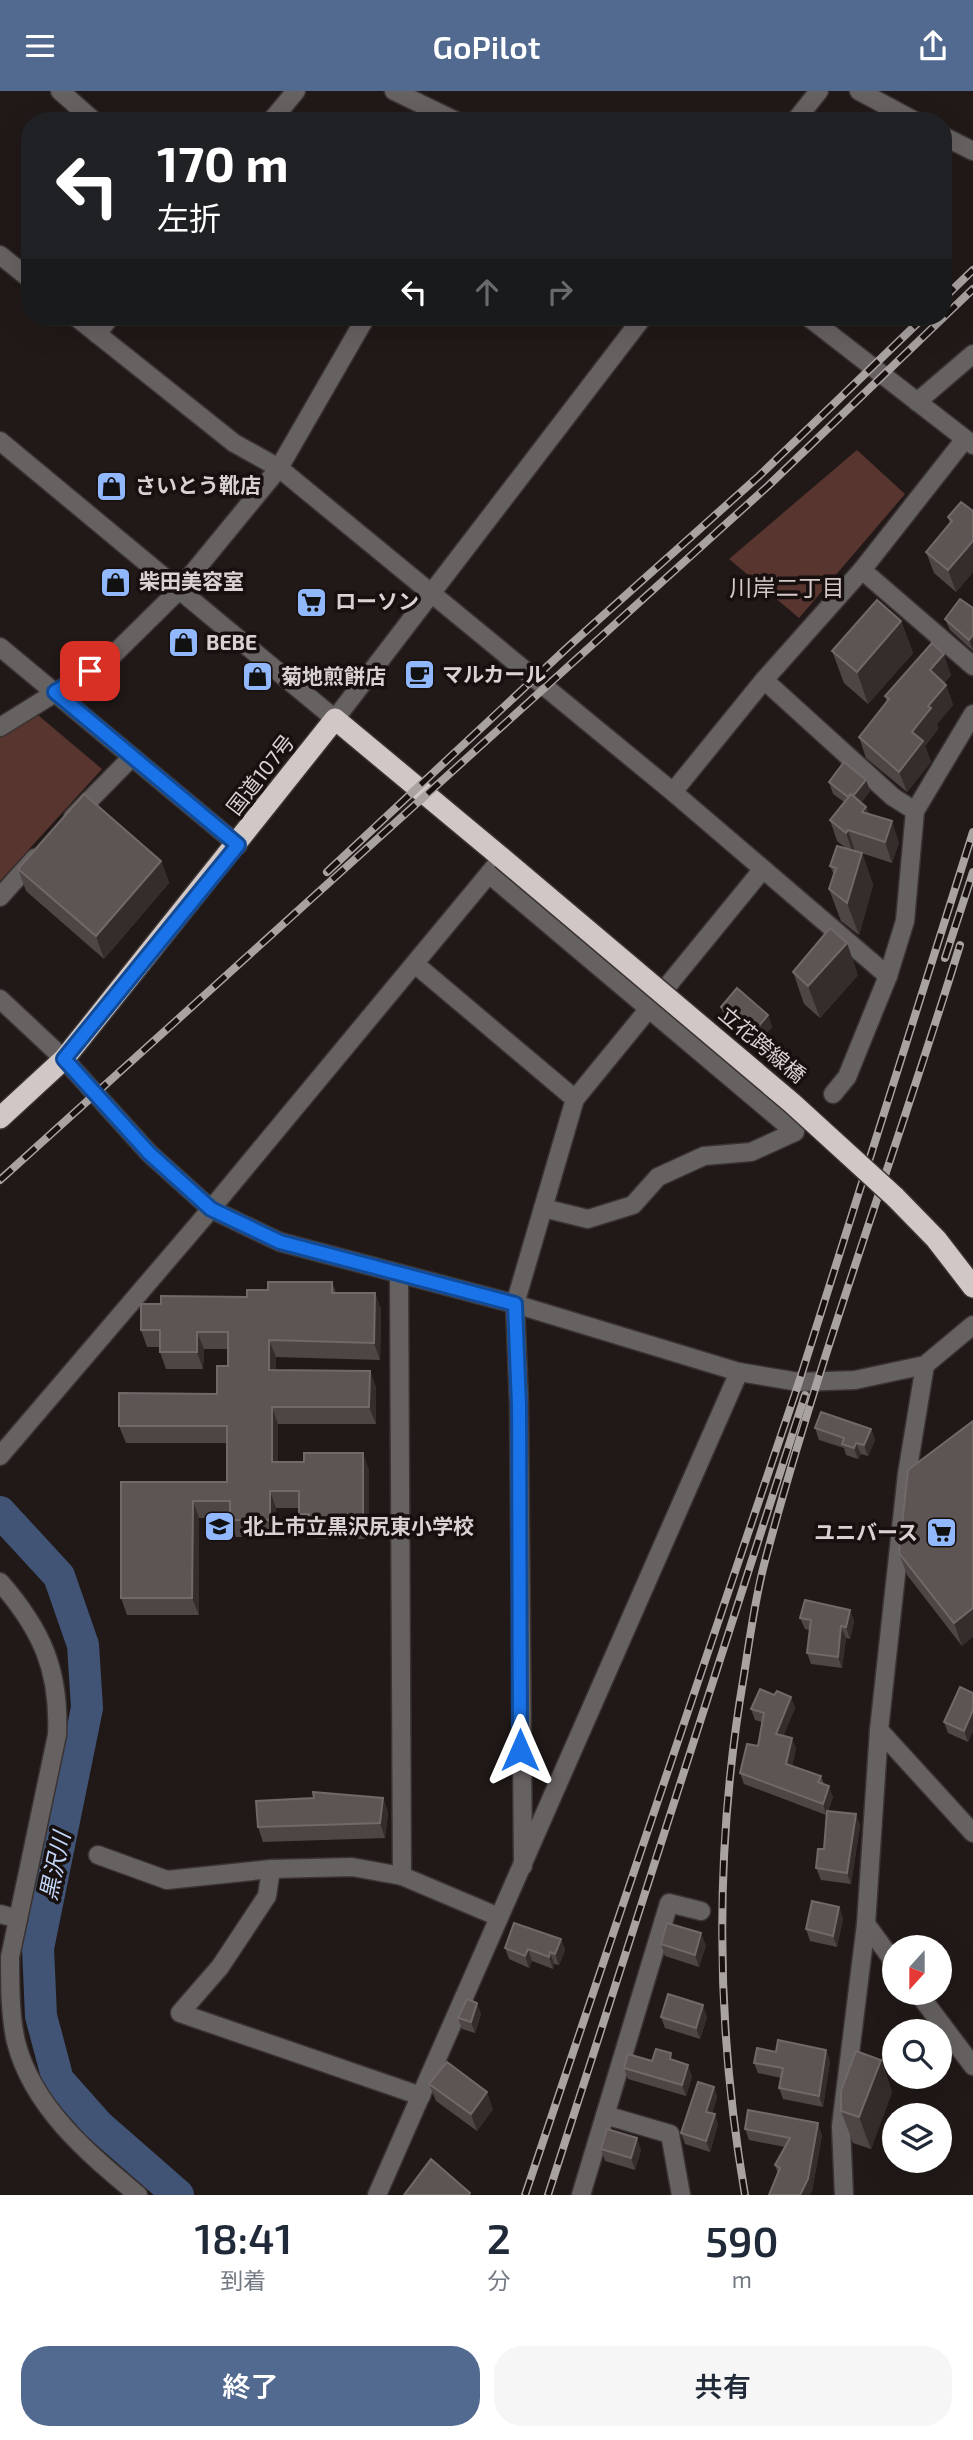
<!DOCTYPE html>
<html lang="ja">
<meta charset="utf-8">
<style>
:root{--surface:#fff;--page:#f6f6f7;--text:#1f2937;--muted:#747a83;--accent:#526990}
body{margin:0;font-family:"Exo 2","Noto Sans JP",sans-serif;background:var(--page);color:var(--text);height:100vh;display:flex;flex-direction:column;font-size:26px;white-space:nowrap}
*{box-sizing:border-box;margin:0}
p{font-size:23px;color:var(--muted)}
.icon{flex:none;width:38px;height:38px;fill:none;stroke:currentColor;stroke-width:2;stroke-linecap:round;stroke-linejoin:round}
.map{position:relative;height:2104px;overflow:hidden}
.panel{display:flex;flex-direction:column;background:var(--surface);flex:1}
.panel>*{flex:none}
.guide{position:absolute;left:21px;top:21px;width:931px;height:214px;border-radius:28px;box-shadow:0 7px 28px #0002;background:#202124;color:#fff;overflow:hidden}
.needle{width:46px;rotate:201deg}
.fabs{position:absolute;left:882px;top:1844px;display:grid;gap:14px}
.fabs a{display:grid;place-items:center;width:70px;height:70px;border-radius:50%;background:var(--surface);box-shadow:0 7px 28px #0002;font-size:35px}
.pin{position:absolute;display:grid;place-items:center;width:60px;height:60px;color:#fff;margin:-30px;border-radius:14px;box-shadow:0 4px 10px #0006}
.me{position:absolute;width:77px;margin:-38px;rotate:0deg;stroke-linejoin:round;filter:drop-shadow(0 0 5px #0008)}
.turn{display:flex;align-items:center;gap:24px;height:147px;padding:0 21px;font-size:32px}
.turn .icon{width:91px;height:91px;stroke-width:2.5}
.turn b{display:block;font-size:49px;line-height:60px}
.lanes{display:flex;align-items:center;height:66px;padding:0 21px;background:#0003;justify-content:center;gap:35px;direction:ltr}
.lanes .off{opacity:.35}
.eta{display:flex;justify-content:space-evenly;align-items:center;height:119px;text-align:center}
.eta b{font-size:42px;font-weight:600;line-height:49px}
.primary-button{display:flex;gap:14px;margin-top:auto;padding:14px 21px}
.primary-button a{flex:1;height:80px;border-radius:28px;background:var(--accent);color:#fff;font-size:28px;font-weight:600;line-height:80px;text-align:center}
.primary-button a+a{background:var(--page);color:var(--text)}
header{display:flex;justify-content:space-between;align-items:center;height:91px;padding:0 21px;background:var(--accent);color:#fff;font-size:32px;font-weight:600}
.map>svg:first-child{display:block}
</style>
<header><svg class="icon" aria-label="menu" viewBox="0 0 24 24"><path d="M4 6h16M4 12h16M4 18h16"/></svg>GoPilot<svg class="icon" aria-label="share" viewBox="0 0 24 24"><path d="M12 15V3M7 8l5-5 5 5M5 13v7h14v-7"/></svg></header>
<div class="map">
<svg width="973" height="2104" viewBox="0 0 973 2104">
<rect width="100%" height="100%" fill="#201918"/>
<g fill="#59352f">
<polygon points="857,359 905,403 799,527 729,468"/>
<polygon points="32,619 102,678 0,790 0,642"/>
</g>
<g fill="none" stroke-linecap="round" stroke-linejoin="round">
<polyline stroke="#415475" stroke-width="32" points="0,1421 59,1485 83,1554 87,1617 38,1857 41,1925 58,1989 98,2034 178,2104"/>
<defs>
<g id="minor">
<polyline points="60,0 94,30"/>
<polyline points="394,0 456,30"/>
<polyline points="859,0 915,30"/>
<polyline points="271,30 296,0"/>
<polyline points="795,30 819,0"/>
<polyline points="943,45 973,60"/>
<polyline points="0,164 30,188"/>
<polyline points="76,226 234,352 279,377 673,701 888,885 905,830 915,720 973,623"/>
<polyline points="808,226 973,354"/>
<polyline points="97,243 110,226"/>
<polyline points="917,311 973,263"/>
<polyline points="0,350 335,628 643,226"/>
<polyline points="862,479 973,575"/>
<polyline points="0,556 238,754"/>
<polyline points="764,589 893,706 915,720"/>
<polyline points="0,636 108,569 178,500 279,377 366,226"/>
<polyline points="673,701 764,589 862,479 965,348"/>
<polyline points="73,726 132,666"/>
<polyline points="489,783 795,1041 751,1061 704,1065 658,1086 633,1114 588,1128 543,1117"/>
<polyline points="0,806 35,767"/>
<polyline points="415,873 575,1008"/>
<polyline points="0,908 64,968 149,1062 211,1118 280,1151 515,1213 739,1281 799,1291 855,1289 925,1274 973,1234"/>
<polyline points="833,1003 847,986 888,885"/>
<polyline points="399,1184 402,1785"/>
<polyline points="0,1365 211,1118 502,767"/>
<path d="M0 1491C42 1539 60 1580 57 1644L10 1866C10 1894 10 1924 16 1951 33 2017 89 2063 138 2104"/>
<polyline points="879,1639 973,1742"/>
<polyline points="98,1764 167,1789 271,1778 352,1776 402,1785 499,1826"/>
<polyline points="523,1775 519,1313 515,1213 575,1008 763,778"/>
<polyline points="271,1778 267,1805 220,1876 180,1922 421,2005"/>
<polyline points="0,1823 18,1828"/>
<polyline points="866,1833 894,1871"/>
<polyline points="918,1902 973,1975"/>
<polyline points="605,2024 670,2043 681,2104"/>
<polyline points="377,2104 739,1281"/>
<polyline points="581,2104 669,1812 701,1820"/>
<polyline points="844,2104 841,2035 866,1833 879,1639 907,1383 925,1274"/>
</g>
<g id="highway">
<polyline points="0,1027 64,968 335,628 502,767"/>
<polyline points="895,1106 936,1148 973,1196"/>
</g>
</defs>
<use href="#minor" stroke="#3a3332" stroke-width="21"/>
<use href="#highway" stroke="#3a3332" stroke-width="24"/>
<use href="#minor" stroke="#666261" stroke-width="18"/>
<use href="#highway" stroke="#d1c7c5" stroke-width="21"/>
<defs>
<g id="rail">
<polyline points="943,208 973,179"/>
<polyline points="327,781 569,555 759,385 924,226"/>
<polyline points="945,867 973,781"/>
<polyline points="0,1089 768,395 973,198"/>
<polyline points="525,2104 799,1291 973,741"/>
<polyline points="548,2104 805,1304"/>
<path d="M745 2104C715 1929 714 1759 744 1584 750 1546 755 1507 765 1470 820 1262 897 1059 960 854"/>
</g>
</defs>
<use href="#rail" stroke="#a8a2a1" stroke-width="8"/>
<use href="#rail" stroke="#17100f" stroke-width="5" stroke-dasharray="16" stroke-linecap="butt"/>
<defs>
<polyline id="highway-bridge" points="502,767 792,1012 895,1106"/>
</defs>
<use href="#highway-bridge" stroke="#3a3332" stroke-width="24" stroke-linecap="butt"/>
<use href="#highway-bridge" stroke="#d1c7c5" stroke-width="21"/>
</g>
<g fill="#4d4645">
<polygon points="973,420 973,481 956,501 934,482 926,461 950,432 948,426"/>
<polygon points="973,517 973,560 950,539 945,528"/>
<polygon points="901,530 913,562 868,613 844,592 832,560"/>
<polygon points="951,584 944,592 946,594 953,614 937,633 938,638 925,655 931,671 907,701 866,667 859,646 887,611 885,605"/>
<polygon points="866,689 870,700 861,712 866,716 869,723 899,751 892,772 855,760 862,762 873,794 859,844 841,830 829,798 834,784 830,775 847,758 837,750 830,729 844,711 833,703 829,691"/>
<polygon points="161,770 169,792 104,868 26,800 18,778"/>
<polygon points="793,881 858,884 820,927 804,913"/>
<polygon points="721,916 768,924 772,936 756,954 725,928"/>
<polygon points="332,1191 336,1202 375,1202 381,1219 380,1269 276,1266 276,1279 370,1280 376,1297 376,1333 278,1333 278,1371 369,1379 369,1448 316,1448 312,1440 306,1440 299,1423 299,1417 276,1417 276,1446 236,1446 230,1427 199,1427 199,1524 127,1524 121,1507 121,1391 227,1391 227,1352 126,1352 119,1335 217,1303 228,1275 228,1258 204,1258 203,1278 166,1278 160,1261 160,1256 147,1256 141,1239 161,1213 247,1206 268,1199"/>
<polygon points="973,1330 962,1555 907,1484 899,1462"/>
<polygon points="815,1337 871,1338 875,1349 868,1365 861,1363 858,1368 846,1364 844,1357 819,1349"/>
<polygon points="850,1519 854,1530 850,1548 846,1547 842,1577 811,1573 807,1562 809,1539 805,1538 800,1527"/>
<polygon points="973,1602 973,1640 968,1651 948,1642 944,1631"/>
<polygon points="774,1604 791,1606 795,1617 783,1645 792,1647 796,1658 792,1675 821,1685 824,1693 833,1706 828,1720 856,1723 860,1735 851,1793 821,1789 816,1777 824,1758 826,1724 744,1693 740,1682 758,1655 762,1631 755,1629 751,1618"/>
<polygon points="383,1707 388,1722 385,1747 263,1751 258,1736"/>
<polygon points="839,1816 843,1828 837,1856 810,1850 806,1838"/>
<polygon points="561,1848 565,1859 559,1874 554,1873 553,1878 532,1870 529,1877 509,1868 505,1857"/>
<polygon points="661,1853 706,1854 699,1876 665,1865"/>
<polygon points="481,1923 475,1942 462,1938 458,1927"/>
<polygon points="661,1926 707,1926 700,1948 665,1937"/>
<polygon points="826,1959 830,1970 823,2016 783,2008 779,1997 781,1987 758,1982 754,1972 776,1961"/>
<polygon points="881,1969 892,2001 871,2058 853,2052 841,2020"/>
<polygon points="652,1970 674,1970 692,1985 686,2005 628,1988 624,1977"/>
<polygon points="429,1993 493,2018 477,2040 436,2010"/>
<polygon points="714,1996 717,2006 712,2023 718,2033 710,2061 685,2053 681,2042"/>
<polygon points="745,2038 822,2044 812,2100 778,2083 775,2074 785,2056 749,2049"/>
<polygon points="601,2058 641,2059 635,2079 605,2070"/>
</g>
<g fill="#352d2c">
<polygon points="973,450 973,481 956,501 948,479"/>
<polygon points="901,530 913,562 868,613 857,581"/>
<polygon points="973,544 973,559 969,549"/>
<polygon points="944,563 951,584 937,599 930,579"/>
<polygon points="946,594 953,614 937,633 938,638 925,655 931,671 907,701 899,681 912,641 928,615"/>
<polygon points="866,689 870,700 856,719 851,708"/>
<polygon points="866,716 874,736 862,721"/>
<polygon points="892,730 899,751 892,772 885,751"/>
<polygon points="848,739 855,760 853,763 846,742"/>
<polygon points="862,762 873,794 859,844 847,812"/>
<polygon points="161,770 169,792 104,868 96,845"/>
<polygon points="847,852 858,884 820,927 808,895"/>
<polygon points="768,924 772,936 756,954 752,943"/>
<polygon points="375,1202 381,1219 380,1269 374,1252"/>
<polygon points="197,1241 204,1258 203,1278 197,1261"/>
<polygon points="269,1249 276,1266 276,1296 269,1279"/>
<polygon points="370,1280 376,1297 376,1333 369,1316"/>
<polygon points="272,1316 278,1333 278,1388 272,1371"/>
<polygon points="871,1338 875,1349 868,1365 864,1354"/>
<polygon points="856,1352 861,1363 858,1368 854,1357"/>
<polygon points="363,1362 369,1379 369,1448 363,1431"/>
<polygon points="270,1400 276,1417 276,1446 270,1429"/>
<polygon points="193,1410 199,1427 199,1524 192,1507"/>
<polygon points="973,1517 973,1546 962,1555 954,1532"/>
<polygon points="850,1519 854,1530 850,1548 846,1536"/>
<polygon points="841,1535 846,1547 842,1577 838,1566"/>
<polygon points="791,1606 795,1617 780,1654 776,1643"/>
<polygon points="973,1619 973,1640 968,1651 964,1640"/>
<polygon points="792,1647 796,1658 790,1684 786,1673"/>
<polygon points="829,1695 833,1706 826,1724 823,1713"/>
<polygon points="383,1707 388,1722 385,1747 380,1732"/>
<polygon points="856,1723 860,1735 851,1793 847,1782"/>
<polygon points="839,1816 843,1828 837,1856 833,1845"/>
<polygon points="701,1842 706,1854 699,1876 695,1864"/>
<polygon points="561,1848 565,1859 559,1874 555,1863"/>
<polygon points="528,1858 532,1870 529,1877 525,1865"/>
<polygon points="550,1861 554,1873 553,1878 549,1866"/>
<polygon points="477,1912 481,1923 475,1942 471,1931"/>
<polygon points="703,1914 707,1926 700,1948 696,1937"/>
<polygon points="826,1959 830,1970 823,2016 819,2005"/>
<polygon points="881,1969 892,2001 871,2058 859,2026"/>
<polygon points="688,1974 692,1985 686,2005 682,1994"/>
<polygon points="714,1996 717,2006 710,2031 706,2021"/>
<polygon points="487,2001 493,2018 477,2040 471,2023"/>
<polygon points="715,2023 718,2033 710,2061 706,2050"/>
<polygon points="818,2032 822,2044 812,2100 810,2104 800,2104"/>
<polygon points="637,2047 641,2059 635,2079 631,2067"/>
</g>
<g fill="#5c5554" stroke="#706968" stroke-width="2">
<polygon points="961,411 973,420 973,450 948,479 926,461 952,430 948,426"/>
<polygon points="960,508 973,517 973,544 969,549 945,528"/>
<polygon points="877,509 901,530 857,581 832,560"/>
<polygon points="932,552 944,563 930,579 946,594 928,615 931,617 912,641 923,650 899,681 859,646 889,608 885,605"/>
<polygon points="844,671 866,689 853,705 851,703 848,706 829,691"/>
<polygon points="84,703 161,770 96,845 18,778"/>
<polygon points="851,703 866,716 862,721 892,730 885,751 848,739 846,742 830,729"/>
<polygon points="837,755 862,762 847,812 829,798 836,777 830,775"/>
<polygon points="830,837 847,852 808,895 793,881"/>
<polygon points="737,897 768,924 752,943 721,916"/>
<polygon points="268,1191 332,1191 332,1202 375,1202 374,1252 269,1249 269,1279 370,1280 369,1316 272,1316 272,1371 304,1371 304,1362 363,1362 363,1431 309,1431 309,1423 299,1423 299,1400 270,1400 270,1429 230,1429 230,1410 193,1410 192,1507 121,1507 121,1391 227,1391 227,1335 119,1335 119,1302 217,1303 217,1275 228,1275 228,1241 197,1241 197,1261 160,1261 160,1239 141,1239 141,1213 161,1213 161,1205 247,1206 247,1199 268,1199"/>
<polygon points="821,1321 871,1338 864,1354 856,1352 854,1357 842,1353 844,1347 815,1337"/>
<polygon points="973,1330 973,1517 954,1532 899,1462 908,1379"/>
<polygon points="805,1509 850,1519 846,1536 841,1535 838,1566 807,1562 811,1529 800,1527"/>
<polygon points="960,1596 973,1602 973,1619 964,1640 944,1631"/>
<polygon points="760,1598 774,1604 777,1600 791,1606 776,1643 792,1647 786,1673 821,1685 818,1691 829,1695 823,1713 740,1682 747,1653 758,1655 764,1622 751,1618"/>
<polygon points="313,1701 383,1707 380,1732 258,1736 256,1710 314,1707"/>
<polygon points="827,1720 856,1723 847,1782 816,1777 818,1758 824,1758"/>
<polygon points="812,1810 839,1816 833,1845 806,1838"/>
<polygon points="514,1832 561,1848 555,1863 550,1861 549,1866 528,1858 525,1865 505,1857"/>
<polygon points="667,1832 701,1842 695,1864 661,1853"/>
<polygon points="668,1903 703,1914 696,1937 661,1926"/>
<polygon points="467,1908 477,1912 471,1931 458,1927"/>
<polygon points="778,1949 826,1959 819,2005 779,1997 783,1977 754,1972 757,1957 776,1961"/>
<polygon points="656,1958 671,1962 670,1968 688,1974 682,1994 624,1977 628,1963 652,1970"/>
<polygon points="856,1960 881,1969 859,2026 841,2020 841,2000"/>
<polygon points="447,1971 487,2001 471,2023 429,1993"/>
<polygon points="698,1991 714,1996 706,2021 715,2023 706,2050 681,2042"/>
<polygon points="748,2019 818,2032 808,2088 800,2104 769,2104 780,2077 775,2074 790,2047 745,2038"/>
<polygon points="607,2038 637,2047 631,2067 601,2058"/>
<polygon points="431,2068 470,2102 469,2104 404,2104"/>
</g>
<g fill="none" stroke-linecap="round" stroke-linejoin="round">
<defs>
<polyline id="route" points="90,580 55,601 238,754 64,968 149,1062 211,1118 280,1151 515,1213 519,1314 520,1659"/>
</defs>
<use href="#route" stroke="#114b97" stroke-width="18"/>
<use href="#route" stroke="#1a73e8" stroke-width="12"/>
</g>
<defs>
<symbol id="shop-square" viewBox="-11 -11 22 22"><rect x="-9" y="-9" width="18" height="18" rx="4" fill="#91b8fd" stroke="#17100f"/><path d="M-5-2.5h2.3a2.7 3.5 0 0 1 5.4 0H5L5.5 6h-11ZM-1.5-2.5h3a1.5 2.3 0 0 0-3 0Z" fill="#111"/></symbol>
<symbol id="supermarket-square" viewBox="-11 -11 22 22"><rect x="-9" y="-9" width="18" height="18" rx="4" fill="#91b8fd" stroke="#17100f"/><path d="M-6-5.5h2.5l.6 2H6L4.5 2H-2.5L-4.4-4H-6ZM-1.5 3.2a1.3 1.3 0 1 0 .1 0ZM3 3.2a1.3 1.3 0 1 0 .1 0Z" fill="#111"/></symbol>
<symbol id="cafe-square" viewBox="-11 -11 22 22"><rect x="-9" y="-9" width="18" height="18" rx="4" fill="#91b8fd" stroke="#17100f"/><path d="M-5.5-4.5H6V0H3Q3 3.5 0 3.5H-2.5Q-5.5 3.5-5.5 0ZM3-3.2v2h1.7v-2ZM-6 4.5H4V6H-6Z" fill="#111"/></symbol>
<symbol id="school-square" viewBox="-11 -11 22 22"><rect x="-9" y="-9" width="18" height="18" rx="4" fill="#91b8fd" stroke="#17100f"/><path d="M0-5L7-2L0 1L-7-2ZM-4 1L0 2.5L4 1V4Q0 6-4 4Z" fill="#111"/></symbol>
</defs>
<g fill-rule="evenodd">
<use href="#shop-square" x="94" y="378" width="35" height="35"/>
<use href="#shop-square" x="98" y="474" width="35" height="35"/>
<use href="#supermarket-square" x="294" y="494" width="35" height="35"/>
<use href="#shop-square" x="166" y="534" width="35" height="35"/>
<use href="#cafe-square" x="402" y="566" width="35" height="35"/>
<use href="#shop-square" x="240" y="568" width="35" height="35"/>
<use href="#school-square" x="202" y="1418" width="35" height="35"/>
<use href="#supermarket-square" x="924" y="1424" width="35" height="35"/>
</g>
<g text-anchor="middle" stroke-width="7" stroke-linejoin="round" paint-order="stroke">
<g font-size="21" font-weight="bold" fill="#d8d3d2" stroke="#17100f" text-anchor="start">
<text x="135" y="402">さいとう靴店</text>
<text x="139" y="498">柴田美容室</text>
<text x="335" y="518">ローソン</text>
<text x="206" y="559">BEBE</text>
<text x="442" y="591">マルカール</text>
<text x="281" y="593">菊地煎餅店</text>
<text x="243" y="1443">北上市立黒沢尻東小学校</text>
<text x="918" y="1449" text-anchor="end">ユニバース</text>
</g>
<g font-size="21" fill="#d8d3d2" stroke="#17100f">
<text transform="translate(261 684) rotate(-52)" y="7">国道107号</text>
<text transform="translate(762 954) rotate(40)" y="7">立花跨線橋</text>
</g>
<g font-size="23" fill="#d4c9c7" stroke="#17100f">
<text x="787" y="505">川岸二丁目</text>
</g>
<g font-size="23" font-style="italic" fill="#c2d6f9" stroke="#17100f">
<text transform="translate(55 1775) rotate(-78)" y="8">黒沢川</text>
</g>
</g>
</svg>
<div class="fabs">
<a><svg class="needle" viewBox="-14 -14 28 28"><path d="M0-13l5 13h-10z" fill="#e53935"/><path d="M0 13l5-13h-10z" fill="#747a83"/></svg></a>
<a><svg class="icon" aria-label="search" viewBox="0 0 24 24"><circle cx="10" cy="10" r="6"/><path d="M15 15l6 6"/></svg></a>
<a><svg class="icon" aria-label="layers" viewBox="0 0 24 24"><path d="M12 4l9 5-9 5-9-5zM3 14l9 5 9-5"/></svg></a>
</div>
<div class="pin" style="left:90px;top:580px;background:#d93025"><svg class="icon" aria-label="arrive" viewBox="0 0 24 24"><path d="M6 21V4h12l-3 4 3 4H6"/></svg></div>
<svg class="me" style="left:520px;top:1659px" viewBox="-20 -20 40 40"><path d="M0-17L14 15 0 8-14 15z" fill="#1a73e8" stroke="#fff" stroke-width="4"/></svg>
<div class="guide">
<div class="turn"><svg class="icon" aria-label="left" viewBox="0 0 24 24"><path d="M17 20v-9H6M10 6l-5 5 5 5"/></svg><div><b>170 m</b>左折</div></div>
<div class="lanes"><svg class="icon" aria-label="left" viewBox="0 0 24 24"><path d="M17 20v-9H6M10 6l-5 5 5 5"/></svg><svg class="icon off" aria-label="ahead" viewBox="0 0 24 24"><path d="M12 20V5M6 11l6-6 6 6"/></svg><svg class="icon off" aria-label="right" viewBox="0 0 24 24"><path d="M7 20v-9h11M14 6l5 5-5 5"/></svg></div>
</div>
</div>
<section class="panel">
<div class="eta">
<div><b>18:41</b><p>到着</p></div>
<div><b>2</b><p>分</p></div>
<div><b>590</b><p>m</p></div>
</div>
<div class="primary-button"><a>終了</a><a>共有</a></div>
</section>
